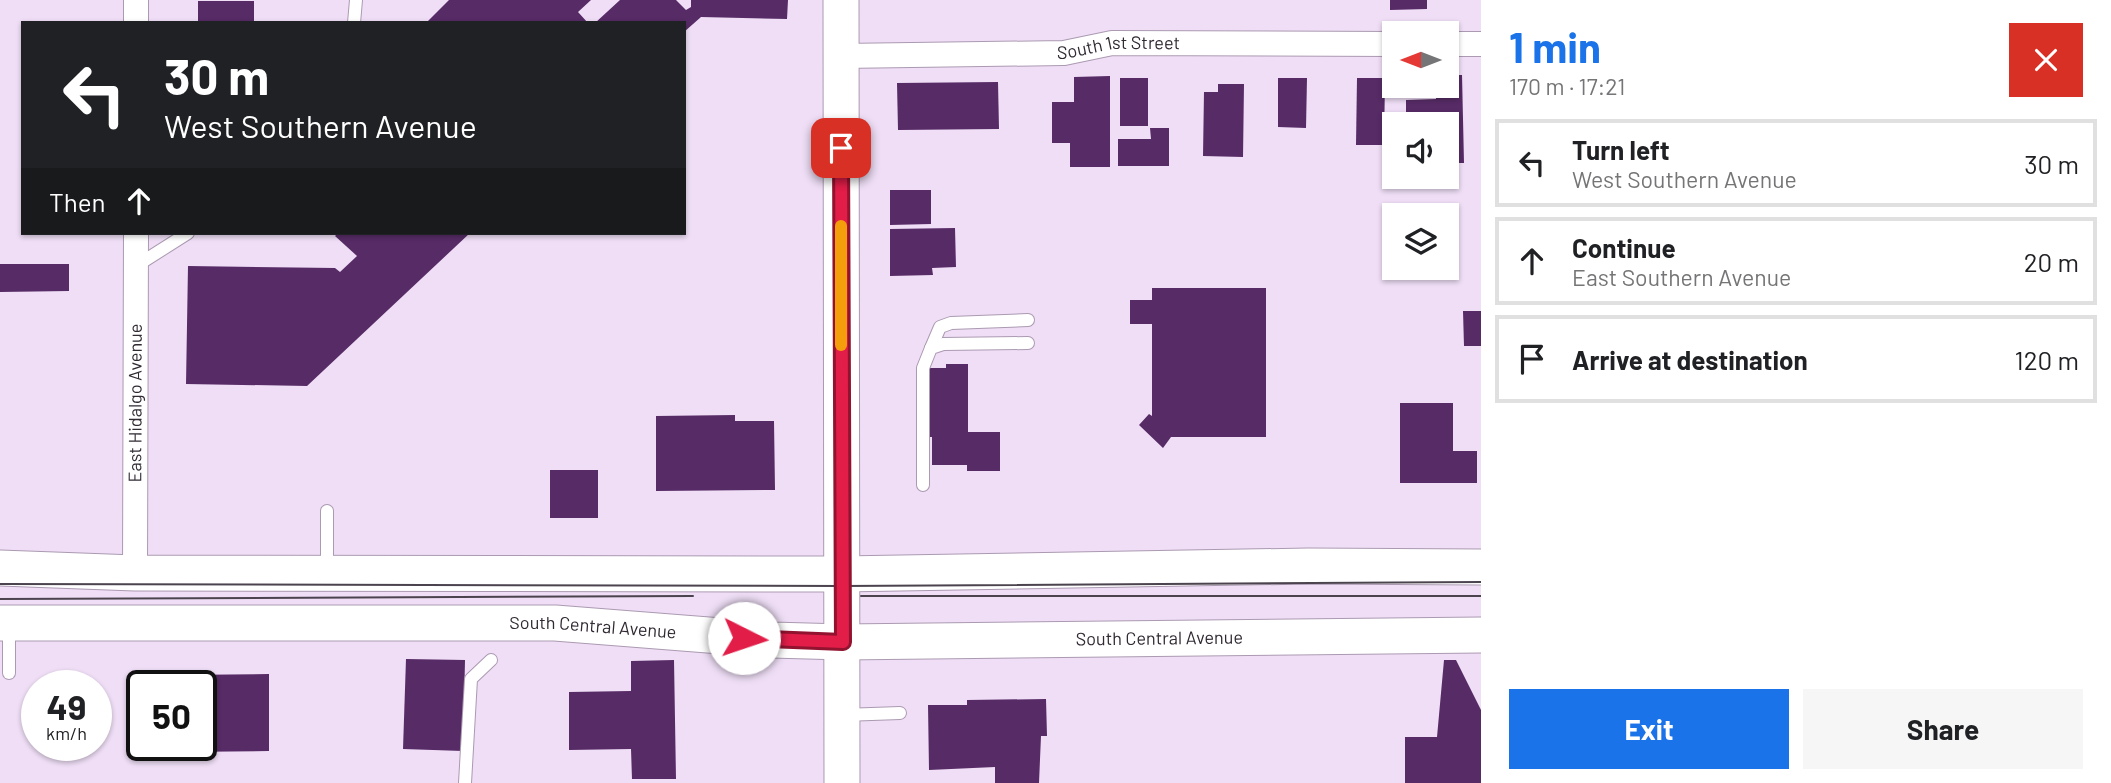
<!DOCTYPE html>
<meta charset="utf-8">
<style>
:root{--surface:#fff;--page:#f6f6f6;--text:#202124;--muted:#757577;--line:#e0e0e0;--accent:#1a73e8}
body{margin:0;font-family:Barlow,sans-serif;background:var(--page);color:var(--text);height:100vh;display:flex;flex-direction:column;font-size:26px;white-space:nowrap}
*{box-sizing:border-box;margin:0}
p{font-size:23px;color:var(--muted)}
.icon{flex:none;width:38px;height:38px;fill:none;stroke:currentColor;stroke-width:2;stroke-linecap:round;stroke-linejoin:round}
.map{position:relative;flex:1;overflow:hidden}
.side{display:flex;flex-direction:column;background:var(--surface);width:630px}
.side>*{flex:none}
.hud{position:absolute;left:21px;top:21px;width:665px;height:214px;border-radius:0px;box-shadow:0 2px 5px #0004;background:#202124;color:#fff;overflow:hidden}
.needle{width:46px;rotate:270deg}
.buttons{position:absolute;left:1382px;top:21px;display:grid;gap:14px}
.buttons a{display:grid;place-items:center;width:77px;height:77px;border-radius:0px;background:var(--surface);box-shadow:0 2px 5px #0004;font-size:35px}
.speed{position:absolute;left:21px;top:670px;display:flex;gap:14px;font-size:35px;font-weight:700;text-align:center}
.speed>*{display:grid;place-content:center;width:91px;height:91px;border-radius:50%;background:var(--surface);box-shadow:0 2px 5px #0004;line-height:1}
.speed small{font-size:18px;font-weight:400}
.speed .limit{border:4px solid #111;border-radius:10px;background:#fff;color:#111}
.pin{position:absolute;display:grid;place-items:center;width:60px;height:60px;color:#fff;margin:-30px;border-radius:14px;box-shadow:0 4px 10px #0006}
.me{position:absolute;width:77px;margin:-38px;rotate:94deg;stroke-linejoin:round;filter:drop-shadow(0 0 5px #0008)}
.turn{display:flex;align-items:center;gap:24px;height:147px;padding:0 28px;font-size:32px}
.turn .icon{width:91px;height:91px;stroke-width:2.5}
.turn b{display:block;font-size:49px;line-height:60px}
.then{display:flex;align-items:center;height:66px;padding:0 28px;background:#0003;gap:14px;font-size:26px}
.round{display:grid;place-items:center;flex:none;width:74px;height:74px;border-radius:0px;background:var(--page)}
.overview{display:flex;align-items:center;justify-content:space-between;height:119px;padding:0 28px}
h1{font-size:42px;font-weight:700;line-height:52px;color:var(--accent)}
.action{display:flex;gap:14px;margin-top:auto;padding:14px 28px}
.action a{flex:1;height:80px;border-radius:0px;background:var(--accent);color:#fff;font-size:28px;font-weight:700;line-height:80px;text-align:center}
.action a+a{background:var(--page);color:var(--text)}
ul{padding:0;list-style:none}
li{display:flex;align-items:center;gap:21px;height:88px;margin:0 14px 10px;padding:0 14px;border:4px solid var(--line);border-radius:0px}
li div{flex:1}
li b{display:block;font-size:26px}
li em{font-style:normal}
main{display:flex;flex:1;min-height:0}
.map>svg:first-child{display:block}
</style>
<main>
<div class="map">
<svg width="1481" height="783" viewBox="0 0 1481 783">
<rect width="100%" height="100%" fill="#efdef6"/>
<g fill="#572b66">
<polygon points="449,0 591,0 578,12 588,23 426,23"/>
<polygon points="620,0 676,0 686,10 691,7 691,0 788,0 787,19 701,17 684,32 684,23 595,23"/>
<polygon points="1390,0 1427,0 1427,9 1390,10"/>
<rect x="198" y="1" width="56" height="22"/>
<polygon points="1447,75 1462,75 1464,163 1447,163 1447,124 1406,124 1406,100 1436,99 1436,86 1447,86"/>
<polygon points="1110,76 1110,167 1070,167 1070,143 1052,143 1052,102 1074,102 1074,77"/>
<rect x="1120" y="78" width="28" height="48"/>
<polygon points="1278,78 1307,78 1306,128 1278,127"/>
<polygon points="1357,78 1385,78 1384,145 1356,145"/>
<polygon points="998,82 999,129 898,130 897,83"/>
<polygon points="1218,84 1244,84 1243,157 1203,156 1204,92 1218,92"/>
<polygon points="1150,128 1169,128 1169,166 1118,166 1118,139 1151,139"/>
<polygon points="890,190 931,190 931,224 890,225"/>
<polygon points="955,228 956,267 932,268 933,275 890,276 890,229"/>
<polygon points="338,233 470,233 307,386 186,384 188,266 335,268 340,272 357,256 335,236"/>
<polygon points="0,264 69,264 69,291 0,292"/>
<polygon points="1152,288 1266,288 1266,437 1171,437 1163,448 1139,425 1149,414 1152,416 1152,324 1130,324 1130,300 1152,300"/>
<polygon points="1463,311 1481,311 1481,346 1464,346"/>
<polygon points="946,364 968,364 968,432 1000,432 1000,471 967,471 967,465 932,465 932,437 927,437 928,380 930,380 930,368 946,368"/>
<polygon points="1400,403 1453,403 1453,451 1477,451 1477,483 1400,483"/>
<polygon points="735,415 735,421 774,421 775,490 656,491 656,416"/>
<rect x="550" y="470" width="48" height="48"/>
<polygon points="406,659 465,660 463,751 403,749"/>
<polygon points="674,660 676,779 632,779 631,749 569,750 569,692 631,691 631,661"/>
<polygon points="1444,660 1456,660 1481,710 1481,783 1405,783 1405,737 1437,737"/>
<polygon points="269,674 269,751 177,752 177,746 201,746 201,686 177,686 177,675"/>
<polygon points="1046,699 1047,736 1041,736 1039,783 995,783 995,767 929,770 928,705 967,705 967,700"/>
</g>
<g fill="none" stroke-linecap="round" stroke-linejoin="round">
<defs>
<g id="service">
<polyline points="354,23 356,0"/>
<polyline points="136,266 188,233"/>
<polyline points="931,348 940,327 951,323 1028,320"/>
<polyline points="923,485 923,368 931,348 943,344 1028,343"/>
<polyline points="327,511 327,572"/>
<polyline points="9,624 9,673"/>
<polyline points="843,715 900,713"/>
<polyline points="465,783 471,679 491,660"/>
</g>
<g id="minor">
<polyline points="136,0 136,23"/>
<polyline points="1447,44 1481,44"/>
<path id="s1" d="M841 56 1064 53 1112 43 1395 44"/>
<path id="s2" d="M135 573 136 233"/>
</g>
<g id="secondary">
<polyline points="841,0 842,783"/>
<polyline points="0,568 135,573 842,574 1308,566 1481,567"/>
<path id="s3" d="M0 623H555L772 640 843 642 1481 635"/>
</g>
</defs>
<use href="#service" stroke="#ab9ab1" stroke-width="14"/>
<use href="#minor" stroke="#ab9ab1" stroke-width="26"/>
<use href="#secondary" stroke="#ab9ab1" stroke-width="37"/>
<use href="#service" stroke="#fff" stroke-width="12"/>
<use href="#minor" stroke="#fff" stroke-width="24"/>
<use href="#secondary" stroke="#fff" stroke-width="35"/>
<g stroke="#4b434e" stroke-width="2">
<polyline points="0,584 842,586 1481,582"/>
<polyline points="861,596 1481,596"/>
<polyline points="0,599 693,596"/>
</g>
</g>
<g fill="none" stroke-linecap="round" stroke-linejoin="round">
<defs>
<polyline id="route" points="744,638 843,642 841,148"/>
</defs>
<use href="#route" stroke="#92132f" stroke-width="18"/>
<use href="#route" stroke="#e11d48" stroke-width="12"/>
<polyline stroke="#f59e0b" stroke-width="12" points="841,226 841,345"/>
</g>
<g text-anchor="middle" stroke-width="7" stroke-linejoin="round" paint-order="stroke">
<g font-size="18" fill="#312a33" stroke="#f9eefd">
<text dy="6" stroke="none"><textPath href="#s1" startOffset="278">South 1st Street</textPath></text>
<text dy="6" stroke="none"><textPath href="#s2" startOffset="170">East Hidalgo Avenue</textPath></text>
<text dy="6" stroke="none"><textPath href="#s3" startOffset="593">South Central Avenue</textPath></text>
<text dy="6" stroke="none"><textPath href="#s3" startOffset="1160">South Central Avenue</textPath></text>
</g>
</g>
</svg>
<div class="buttons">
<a><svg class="needle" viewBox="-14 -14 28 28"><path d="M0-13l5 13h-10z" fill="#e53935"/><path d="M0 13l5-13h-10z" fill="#757577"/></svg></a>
<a><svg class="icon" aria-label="sound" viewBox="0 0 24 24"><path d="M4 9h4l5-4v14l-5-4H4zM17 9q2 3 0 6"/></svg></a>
<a><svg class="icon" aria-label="layers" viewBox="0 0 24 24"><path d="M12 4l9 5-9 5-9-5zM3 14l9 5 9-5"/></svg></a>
</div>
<div class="speed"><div>49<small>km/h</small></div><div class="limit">50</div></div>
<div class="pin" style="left:841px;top:148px;background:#d93025"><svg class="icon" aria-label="arrive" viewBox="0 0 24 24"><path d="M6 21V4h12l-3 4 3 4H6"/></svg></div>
<svg class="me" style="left:744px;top:638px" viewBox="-20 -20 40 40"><circle r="19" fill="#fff"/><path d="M0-13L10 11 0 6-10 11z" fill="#e11d48"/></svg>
<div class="hud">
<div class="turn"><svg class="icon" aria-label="left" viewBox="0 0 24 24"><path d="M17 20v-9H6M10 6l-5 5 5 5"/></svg><div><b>30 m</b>West Southern Avenue</div></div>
<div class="then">Then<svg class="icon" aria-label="ahead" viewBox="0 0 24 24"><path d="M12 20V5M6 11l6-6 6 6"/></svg></div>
</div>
</div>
<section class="side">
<div class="overview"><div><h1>1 min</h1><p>170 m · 17:21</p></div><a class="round" style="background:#d93025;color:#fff"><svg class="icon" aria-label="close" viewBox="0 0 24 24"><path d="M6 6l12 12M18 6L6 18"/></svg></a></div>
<ul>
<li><svg class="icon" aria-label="left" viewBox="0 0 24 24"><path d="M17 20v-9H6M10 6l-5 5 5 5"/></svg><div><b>Turn left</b><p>West Southern Avenue</p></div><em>30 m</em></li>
<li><svg class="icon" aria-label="ahead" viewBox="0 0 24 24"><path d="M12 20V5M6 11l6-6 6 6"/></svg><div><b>Continue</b><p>East Southern Avenue</p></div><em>20 m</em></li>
<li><svg class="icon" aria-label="arrive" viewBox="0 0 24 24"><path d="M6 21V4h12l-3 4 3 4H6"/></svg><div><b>Arrive at destination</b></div><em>120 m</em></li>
</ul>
<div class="action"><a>Exit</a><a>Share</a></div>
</section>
</main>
